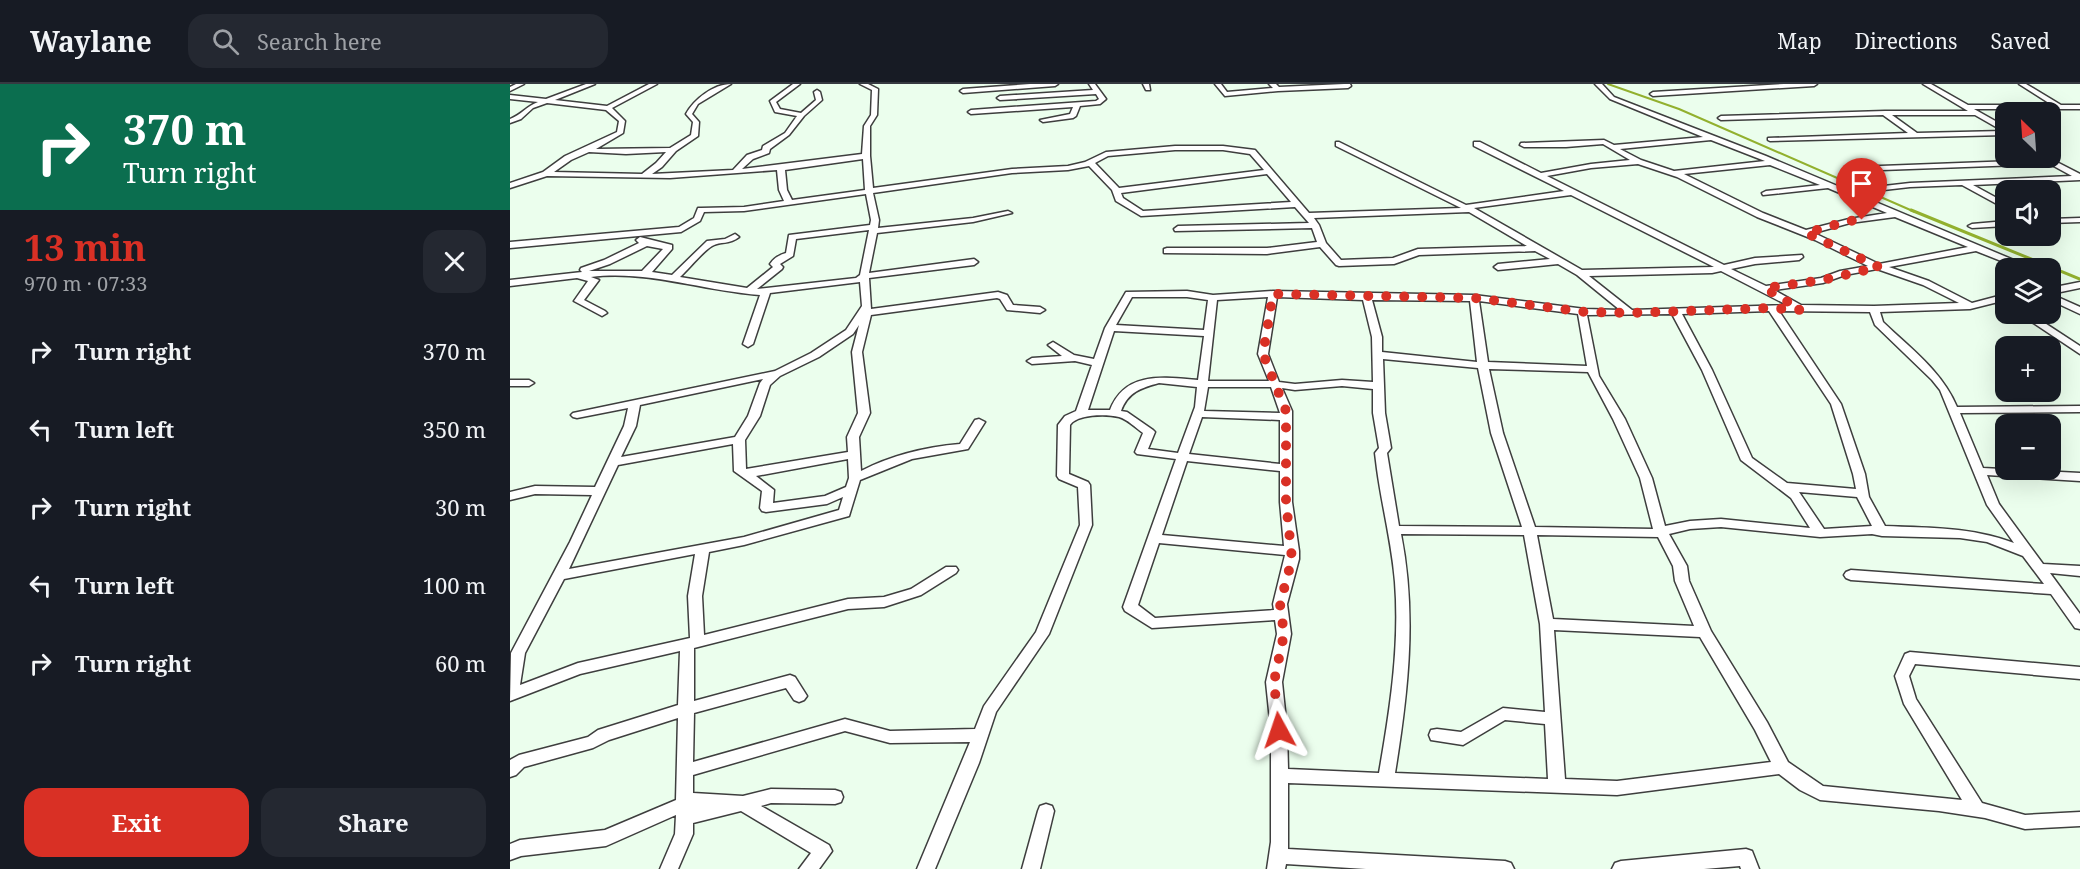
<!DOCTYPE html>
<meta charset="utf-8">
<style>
:root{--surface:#171b24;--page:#242831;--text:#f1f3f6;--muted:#9ea1a6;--line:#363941;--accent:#d93025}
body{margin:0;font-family:"Noto Serif",serif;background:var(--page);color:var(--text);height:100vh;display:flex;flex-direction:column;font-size:22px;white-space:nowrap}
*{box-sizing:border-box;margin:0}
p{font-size:20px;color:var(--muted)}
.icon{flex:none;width:33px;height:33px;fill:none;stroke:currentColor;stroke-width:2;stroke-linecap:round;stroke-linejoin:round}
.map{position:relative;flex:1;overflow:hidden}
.details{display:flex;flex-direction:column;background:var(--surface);width:510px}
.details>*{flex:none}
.guide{background:#0b6e4f;color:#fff;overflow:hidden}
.needle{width:39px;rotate:335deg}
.buttons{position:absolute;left:1485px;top:18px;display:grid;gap:12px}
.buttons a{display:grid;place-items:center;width:66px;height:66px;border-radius:12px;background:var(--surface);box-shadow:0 6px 24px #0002;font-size:30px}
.pin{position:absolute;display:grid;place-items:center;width:51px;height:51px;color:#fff;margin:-62px -26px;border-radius:50% 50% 50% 0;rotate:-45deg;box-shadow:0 0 6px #0007}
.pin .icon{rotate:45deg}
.me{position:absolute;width:66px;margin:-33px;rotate:355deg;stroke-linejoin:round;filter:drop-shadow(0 0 4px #0008)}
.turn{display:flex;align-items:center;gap:21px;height:126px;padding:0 24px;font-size:27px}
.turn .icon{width:78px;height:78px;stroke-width:2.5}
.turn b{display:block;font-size:42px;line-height:51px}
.round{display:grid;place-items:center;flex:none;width:63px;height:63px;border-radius:18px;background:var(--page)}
.overview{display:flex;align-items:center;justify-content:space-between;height:102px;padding:0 24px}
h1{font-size:36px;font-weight:700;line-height:45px;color:var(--accent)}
.primary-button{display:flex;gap:12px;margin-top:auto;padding:12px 24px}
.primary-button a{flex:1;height:69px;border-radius:18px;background:var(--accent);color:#fff;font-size:24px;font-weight:700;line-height:69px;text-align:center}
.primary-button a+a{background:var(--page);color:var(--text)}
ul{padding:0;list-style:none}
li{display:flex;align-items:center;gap:18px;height:78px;padding:0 24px}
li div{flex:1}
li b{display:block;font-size:22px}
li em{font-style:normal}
header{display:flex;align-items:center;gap:36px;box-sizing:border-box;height:84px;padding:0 30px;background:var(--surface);border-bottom:2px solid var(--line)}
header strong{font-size:28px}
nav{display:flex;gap:33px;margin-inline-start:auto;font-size:21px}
.search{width:420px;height:54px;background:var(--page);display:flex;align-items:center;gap:15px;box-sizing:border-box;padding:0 21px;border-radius:18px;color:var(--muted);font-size:22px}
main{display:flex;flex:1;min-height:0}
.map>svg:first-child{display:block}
</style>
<header>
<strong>Waylane</strong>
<div class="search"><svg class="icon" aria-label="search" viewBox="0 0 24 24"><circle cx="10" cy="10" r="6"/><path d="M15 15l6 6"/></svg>Search here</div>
<nav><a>Map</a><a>Directions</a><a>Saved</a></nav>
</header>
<main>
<section class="details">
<div class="guide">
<div class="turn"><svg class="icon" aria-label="right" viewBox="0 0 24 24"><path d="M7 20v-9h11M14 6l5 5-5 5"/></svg><div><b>370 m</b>Turn right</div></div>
</div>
<div class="overview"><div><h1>13 min</h1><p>970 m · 07:33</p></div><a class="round"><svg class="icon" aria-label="close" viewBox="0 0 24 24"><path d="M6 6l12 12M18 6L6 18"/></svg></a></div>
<ul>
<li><svg class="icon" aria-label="right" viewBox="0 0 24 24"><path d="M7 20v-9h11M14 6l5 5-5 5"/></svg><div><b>Turn right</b></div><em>370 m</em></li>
<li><svg class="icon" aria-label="left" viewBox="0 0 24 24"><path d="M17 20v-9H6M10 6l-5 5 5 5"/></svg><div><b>Turn left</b></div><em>350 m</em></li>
<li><svg class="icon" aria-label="right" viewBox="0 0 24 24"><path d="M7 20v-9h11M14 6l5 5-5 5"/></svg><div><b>Turn right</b></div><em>30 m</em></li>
<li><svg class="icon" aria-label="left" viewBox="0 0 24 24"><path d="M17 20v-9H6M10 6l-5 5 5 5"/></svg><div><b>Turn left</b></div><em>100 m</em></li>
<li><svg class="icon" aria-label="right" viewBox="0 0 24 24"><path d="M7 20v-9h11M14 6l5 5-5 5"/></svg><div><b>Turn right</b></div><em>60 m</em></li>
</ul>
<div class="primary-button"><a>Exit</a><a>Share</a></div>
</section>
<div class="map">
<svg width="1570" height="785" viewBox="0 0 1570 785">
<rect width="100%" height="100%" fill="#ebfeed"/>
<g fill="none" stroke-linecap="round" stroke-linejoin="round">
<defs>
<g id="street">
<polygon points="6,0 14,0 0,7 0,3"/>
<path d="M76 0H85L45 16 97 22 139 0H147L102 24 115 37 113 49 86 65 160 64 181 51 183 38 176 30C184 15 204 0 221 0L188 20 182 30 189 38 188 52 166 67 152 83 142 90 223 86 237 71 252 66 253 62 275 49 287 32 265 28 260 17 283 0H290L266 18 270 25 291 29 306 16 304 8 307 6 310 8 312 16 294 32 279 51 260 65 259 69 243 75 232 85 352 70 354 42 361 31 362 6 350 0H358L368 5 367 31 360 42V72L363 104 502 85 558 82 575 78 596 68 665 62H713L745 66 799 129 951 124 826 62V58H829L956 121 1054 107 964 62V58H970L1031 89 1081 80 1120 76 1093 60 1056 63H1014L1010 61 1011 59 1094 56 1104 61 1193 53 1100 15 1085 0H1092L1104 13 1256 72 1518 182 1519 184H1509L1466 167 1379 183 1419 197 1462 219 1496 210V216L1460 225 1370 228 1373 238C1400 264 1432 287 1447 323L1570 322V328L1450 329 1473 384 1570 389V397L1477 391 1489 420 1533 480 1570 482V492L1540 489 1570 530V545L1565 544 1541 510 1341 496 1336 494 1334 491 1336 488 1341 486 1534 500 1513 472 1477 458 1450 454 1372 452 1362 450 1310 453 1211 443 1180 445 1159 450 1177 482 1179 497 1201 547 1257 638 1278 678 1313 702 1452 716 1394 620 1385 592 1395 570 1400 568 1570 583V595L1405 580 1399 592 1406 615 1472 719 1515 731 1570 728V742L1515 745 1475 734 1429 727 1310 716 1290 706 1269 690 1107 711 778 699V765L995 777 1001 779 1004 785H856L776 780 775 785H757L761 758V646L756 598 767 550 765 536 642 544 615 527 613 523 666 375 627 370 625 368 633 349C626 344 617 335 609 333 596 330 567 330 560 341L559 390 578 398 580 401 582 441 539 550 486 628 469 679 425 785H407L460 658 380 659 335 647 183 691V709L233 712 261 705 325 706 331 708 333 713 331 718 325 720 261 719 251 722 319 761 322 767 309 785H289L301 769 231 727 183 739V750L168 785H150L165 750 166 731 96 762 11 772 0 776V760L10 756 95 746 166 716 168 634 99 656 83 664 14 683 6 691 0 693V676L9 671 78 653 88 646 168 621 170 567 70 590 0 617 1 569 60 458 82 411 25 410 0 416V408L25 402 85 403 114 342 118 324 67 334 63 333 61 331 63 329 265 287 301 269 336 246 352 222 350 198 260 209 243 260 238 263 233 260 250 211C193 207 139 186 81 193L89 196 74 216 95 227 97 229 92 232 64 217 78 197 67 194 0 202V196L72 188 70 186 71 184 94 176 129 159 126 156 130 153 162 161V165L142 188 162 191 197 157 215 155 225 150 229 153C219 161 211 157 202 162 192 168 179 185 170 193L237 204 263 183 260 180C264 174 269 171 276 169L279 151 360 141 361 136 356 110 234 127 194 128 190 137 171 148 0 164V158L169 143 184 134 188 124H191L234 123 274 117 269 106 267 86 160 94 37 92 0 104V99L33 88 55 72 107 48 109 37 96 26 37 19 23 24 11 35 0 39V35C11 31 17 22 28 18L0 15V11L36 15ZM1201 56 1255 77 1164 87 1131 76 1110 65ZM665 66H713L740 70 754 86 609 104 585 79 598 72ZM79 68 116 70 156 68 146 79 132 90 44 88 61 76ZM353 75 355 106 282 116 277 106 275 86ZM1128 80 1167 93 1247 133 1305 156 1358 182 1330 187 1311 194 1256 202 1221 185 1245 180 1289 176 1293 173 1292 171 1245 174 1214 181 1037 92 1081 84ZM1260 81 1310 101 1256 107 1252 109 1253 111 1318 104 1377 129 1339 135 1296 146 1253 129 1174 90ZM579 82 602 106 606 117 631 132 785 123 799 139 668 142 664 145 665 147 802 144 807 158 757 164H657L654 165V169L757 170 810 163 826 181 829 182 884 180 909 171 1025 167 1040 175 988 180 984 183 988 186 1048 180 1067 191 1110 226 1075 225 964 211 763 207 703 211 677 207 616 208 595 244 584 275 564 271 543 258 538 261 552 272 522 274 517 277 522 280 565 277 582 281 566 327 555 332 548 341 547 392 549 395 568 403 570 441 526 548 474 622 465 645 380 647 335 635 183 678 184 629 276 604 284 616 289 618 294 616 297 612 285 593 280 591 184 617V564L338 525 374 523 411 511 446 489 448 486 446 483H436L401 505 374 513 338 515 194 551 192 512 199 468 234 461 339 432 350 396 402 375 458 365 475 338 469 335 465 336 450 360C415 363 382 371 351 387L349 353 360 329 352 268 361 231 487 214 490 215 497 226 530 229 535 226 530 223 503 221 497 211 488 208 361 225 359 194 464 181 468 178 464 175 359 189 367 149 463 138 502 129 498 127 463 134 368 144 369 136 363 109 502 89 558 86ZM757 90 781 118 633 127 613 114 611 109ZM1061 111 1204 183 1072 186 964 124ZM959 128 1017 162 908 165 883 174 831 176 816 159 809 141 804 134ZM1385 133 1458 163 1369 180 1304 149 1340 139ZM359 146 350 191 346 194 247 205 272 185 273 183 270 180 283 172 286 155ZM137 162 153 165 132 187H79L100 180ZM1367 185 1413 201 1449 219 1364 222 1291 221 1264 206 1313 199 1335 191ZM1211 187 1277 221 1122 226 1079 192 1202 189ZM622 213H677L698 216 694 246 606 241ZM758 213 748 270 759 297H698L707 216ZM767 213 853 216 862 253 863 298 832 296 785 300 769 298 758 270ZM862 216 960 217 967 278 872 268V253ZM969 217 1068 230 1077 282 978 278ZM1259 227 1321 320 1343 390 1346 405 1277 399 1242 374 1202 286 1172 230ZM1269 227 1360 228 1365 241 1422 296 1430 306 1477 421 1504 459C1462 443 1419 444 1375 442L1359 413 1355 390 1331 320ZM1162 230 1192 286 1231 376 1281 414 1300 444 1211 435 1180 437 1155 442 1142 394 1115 335 1089 292 1077 231ZM349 241 342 268 348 329 337 353 338 368 236 385 235 356 250 332 260 301 270 292 309 273 343 250ZM604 247 694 252 688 296C653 293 615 287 600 326H578ZM873 275 968 284 981 349 1012 443 889 442 877 369 881 364 875 329ZM979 285 1078 288 1103 335 1130 394 1143 445 1025 443 993 349ZM253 295 250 299 238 332 225 353 111 373 126 342 130 321ZM649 299 687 303 685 323 668 369 638 365 645 348 643 346 617 328 611 327C618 308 631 304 649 299ZM832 302 863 305V329L869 364 865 369 867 385C872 422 882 460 885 498 890 562 880 626 869 689L778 685 777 646 772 598 781 550 777 520 789 475V467L782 418V327L772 304 785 306ZM698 303H761L770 329 694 327ZM692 333 770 336V380L679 370ZM223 360 224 387 252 407 250 424 252 427 256 428 317 420 333 413 329 426 234 453 59 485 108 381ZM338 375 339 394 336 403 315 412 263 419 264 406 246 392ZM677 377 770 387V418L774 462 652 451ZM1289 408 1347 413 1362 442 1314 445ZM891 450 1014 451 1030 540 1035 628 993 624 951 648 927 645 921 646 919 651 921 656 953 661 995 636 1035 640 1038 695 885 689C898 609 907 531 891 450ZM1027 451 1148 453 1163 482 1165 497 1184 542 1043 535ZM649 459 775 471 763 520 764 526 645 534 628 521ZM185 470 178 512 180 554 68 579 10 601 15 569 54 495ZM1044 546 1190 553 1245 646 1261 678 1107 697 1055 695Z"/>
<polygon points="520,0 548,0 545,2 453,9 450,7 453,5"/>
<polygon points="579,0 585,0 596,15 590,20 570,22 566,32 563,34 533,38 530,36 560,30 563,23 461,30 458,28 461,26 586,17 589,15 586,10 490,16 487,14 490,12 583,6"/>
<polygon points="633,0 639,0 640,6 636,6"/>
<polygon points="705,0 711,0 717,8 763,4 759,0 766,0 769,3 834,0 840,0 841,2 838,4 768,7 715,12"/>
<polygon points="1274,0 1307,0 1304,2 1143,12 1140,10 1143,8"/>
<path d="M1413 0H1421L1458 21H1542L1509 0H1516L1551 21H1570V25H1464L1496 43 1495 51 1260 57 1258 56V54L1398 49 1373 31 1211 36 1208 34 1211 32 1375 27H1458ZM1382 31H1465L1493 47 1407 49Z"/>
<polygon points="1531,74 1539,74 1570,90 1570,96 1463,101 1496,119 1496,125 1452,101 1400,103 1365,107 1361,105 1365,103 1400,99 1562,92 1540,80 1344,87 1340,85 1344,83 1532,76"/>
<polygon points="1570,134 1570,138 1540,139 1540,135"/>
<polygon points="1496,137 1496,142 1462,144 1458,142 1462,140"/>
<polygon points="1570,198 1570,204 1541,210 1570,223 1570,230 1540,216 1540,204"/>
<polygon points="1510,230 1521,230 1570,262 1570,270"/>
<polygon points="0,296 19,296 24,299 19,302 0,302"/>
<polygon points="536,720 542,722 544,727 530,785 512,785 528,727 530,722"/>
<polygon points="1236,765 1242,767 1249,785 1231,785 1230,782 1194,785 1102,785 1105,779 1111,777"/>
</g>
</defs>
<use href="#street" stroke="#3e3e3e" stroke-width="3"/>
<use href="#street" fill="#fff" fill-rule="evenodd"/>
<polyline stroke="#92b02e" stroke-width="2" points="1098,0 1169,25 1405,128"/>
<polyline stroke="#92b02e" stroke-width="3" points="1401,126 1570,195"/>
</g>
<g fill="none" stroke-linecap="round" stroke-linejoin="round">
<polyline stroke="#d93025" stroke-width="10" stroke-dasharray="0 18" points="769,646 764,598 774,550 770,520 782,475 776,418 776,327 753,270 763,210 964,214 1075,228 1120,229 1262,224 1291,226 1255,204 1313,196 1369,183 1296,149 1339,137 1352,136"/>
</g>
</svg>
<div class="buttons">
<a><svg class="needle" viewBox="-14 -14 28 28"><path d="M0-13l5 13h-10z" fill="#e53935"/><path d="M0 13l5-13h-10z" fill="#9ea1a6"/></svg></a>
<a><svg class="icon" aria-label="sound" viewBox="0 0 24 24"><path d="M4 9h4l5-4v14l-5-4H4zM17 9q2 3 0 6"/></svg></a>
<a><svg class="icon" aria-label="layers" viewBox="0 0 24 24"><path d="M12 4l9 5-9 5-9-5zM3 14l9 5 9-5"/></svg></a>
<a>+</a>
<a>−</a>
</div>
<div class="pin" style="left:1352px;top:136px;background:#d93025"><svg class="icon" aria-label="arrive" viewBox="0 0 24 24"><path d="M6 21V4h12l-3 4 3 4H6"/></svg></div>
<svg class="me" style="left:769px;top:646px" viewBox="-20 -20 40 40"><path d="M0-17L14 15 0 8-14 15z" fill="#d93025" stroke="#fff" stroke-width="4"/></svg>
</div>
</main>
